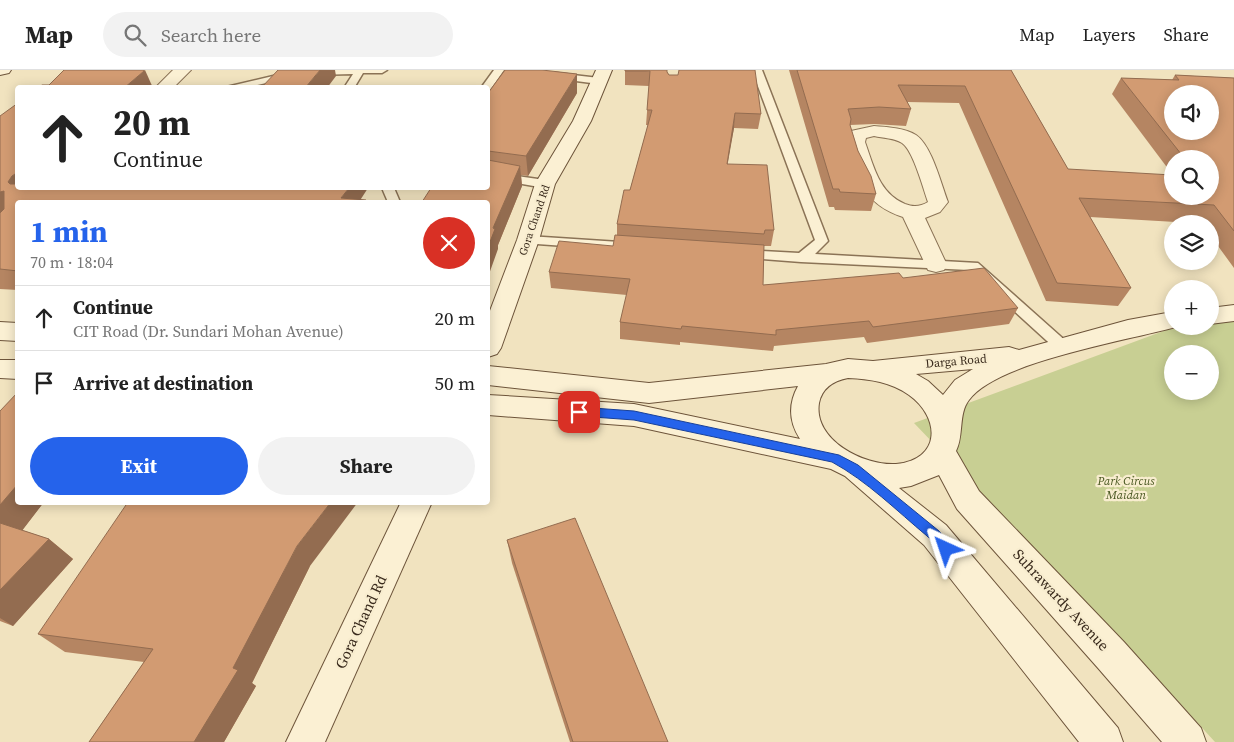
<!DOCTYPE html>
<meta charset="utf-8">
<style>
:root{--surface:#fff;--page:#f2f2f2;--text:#222;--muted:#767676;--line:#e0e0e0;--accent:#2563eb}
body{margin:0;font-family:"Source Serif 4",serif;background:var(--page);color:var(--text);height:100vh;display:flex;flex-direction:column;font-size:19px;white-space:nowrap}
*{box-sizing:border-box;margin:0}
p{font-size:16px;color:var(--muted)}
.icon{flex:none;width:28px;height:28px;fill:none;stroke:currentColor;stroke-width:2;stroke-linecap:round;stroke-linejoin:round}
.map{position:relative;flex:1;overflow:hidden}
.side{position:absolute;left:15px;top:130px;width:475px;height:305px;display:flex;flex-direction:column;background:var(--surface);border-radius:5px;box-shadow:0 2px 12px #0003}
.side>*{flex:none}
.top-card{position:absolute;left:15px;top:15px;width:475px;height:105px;border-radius:5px;box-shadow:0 2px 12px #0003;background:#fff;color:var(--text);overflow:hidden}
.buttons{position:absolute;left:1164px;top:15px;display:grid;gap:10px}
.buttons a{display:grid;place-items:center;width:55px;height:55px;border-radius:50%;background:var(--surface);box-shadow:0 2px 12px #0003;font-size:25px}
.pin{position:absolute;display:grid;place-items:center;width:42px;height:42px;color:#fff;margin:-21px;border-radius:10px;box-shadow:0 2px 8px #0006}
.me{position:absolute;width:55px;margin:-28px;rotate:318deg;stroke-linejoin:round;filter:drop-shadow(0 0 4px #0008)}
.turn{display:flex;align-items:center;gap:18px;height:105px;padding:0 15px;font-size:22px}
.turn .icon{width:65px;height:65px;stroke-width:2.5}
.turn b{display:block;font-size:35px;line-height:42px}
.round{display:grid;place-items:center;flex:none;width:52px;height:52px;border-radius:26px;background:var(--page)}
.head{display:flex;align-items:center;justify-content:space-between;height:85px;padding:0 15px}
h1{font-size:30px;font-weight:700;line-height:38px;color:var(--accent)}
.cta{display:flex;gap:10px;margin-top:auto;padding:10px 15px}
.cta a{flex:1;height:58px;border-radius:30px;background:var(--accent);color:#fff;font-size:20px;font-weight:700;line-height:58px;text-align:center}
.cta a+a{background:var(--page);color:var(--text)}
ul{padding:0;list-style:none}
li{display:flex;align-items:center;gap:15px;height:65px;padding:0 15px;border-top:1px solid var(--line)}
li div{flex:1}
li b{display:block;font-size:19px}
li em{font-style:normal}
header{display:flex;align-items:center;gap:30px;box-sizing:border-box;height:70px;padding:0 25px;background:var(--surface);border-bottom:1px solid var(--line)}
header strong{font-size:24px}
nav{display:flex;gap:28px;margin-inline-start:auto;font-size:18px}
.search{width:350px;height:45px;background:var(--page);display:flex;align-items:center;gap:12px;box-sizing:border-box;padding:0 18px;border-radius:28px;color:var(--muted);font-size:19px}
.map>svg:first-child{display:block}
</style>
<header>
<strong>Map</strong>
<div class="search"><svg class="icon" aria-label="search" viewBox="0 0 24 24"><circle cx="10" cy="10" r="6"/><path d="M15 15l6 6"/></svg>Search here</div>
<nav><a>Map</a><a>Layers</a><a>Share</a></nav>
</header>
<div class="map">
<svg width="1234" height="672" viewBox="0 0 1234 672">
<rect width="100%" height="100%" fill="#f1e3bf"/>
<path fill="#c8cf93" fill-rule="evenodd" d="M1234 251V672H1215L1132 581 914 353 1169 259 1210 256V254ZM1172 284H1210V321H1172Z"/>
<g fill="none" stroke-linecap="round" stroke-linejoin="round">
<defs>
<g id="lane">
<polygon points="311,0 387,0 382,3 363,3 354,18 344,18 353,4 314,5 311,4"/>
<polygon points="494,0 504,0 490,20 488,21 488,18 481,18"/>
<polygon points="752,0 762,0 828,171 815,184 978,193 1068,273 1071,277 1068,281 1063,282 1058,281 969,200 801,192 737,187 735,184 737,181 742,180 799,183 815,170"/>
<polygon points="290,2 293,3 293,7 244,18 222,18"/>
<polygon points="556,3 599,8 604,11 599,14 553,8 553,4"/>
<polygon points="488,102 545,110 551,114 545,118 488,108"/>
<polygon points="382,118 394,118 400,132 388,132"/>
<polygon points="528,166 635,173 642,177 635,181 523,173 522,170 523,167"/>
</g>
<g id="street">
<polygon points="173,0 191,0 173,18 155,18"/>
<path d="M874 56C887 57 905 58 916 65 932 76 941 114 948 132L940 142 925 148 947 195 944 200 936 202 928 200 903 147C863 134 858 109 847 72L851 61ZM874 66C883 68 894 68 902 73 913 80 923 118 928 132 920 137 913 137 905 134 879 123 874 97 865 72L866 68Z"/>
</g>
<g id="secondary">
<polygon points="0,0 11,0 9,3 0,5"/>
<polygon points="596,0 612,0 591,51 555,114 539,170 501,278 497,284 488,287 488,246 517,170 535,114 573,51"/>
<polygon points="1234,235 1234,251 1210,254 1210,238"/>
<path d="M1172 242V256H1179C1132 270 997 291 969 330 958 344 964 366 956 381L979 421 1124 572 1201 658 1206 672H1162L1098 598 957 439 939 405 911 416 899 418 946 455 1118 658 1123 672H1079L924 475 845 406 831 399 634 356 488 345V325L634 334 800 369C789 352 788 334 798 316L649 333 488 315V296L649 313 826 294 848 289 873 291 1009 277 1019 280 1128 250ZM973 299 955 310 943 325 928 311 916 304ZM848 308C870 309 891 312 909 325 941 348 941 390 896 394 864 396 813 370 819 333 822 318 833 311 848 308Z"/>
<polygon points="0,252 18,253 18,271 0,270"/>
<polygon points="0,290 18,290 18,309 0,308"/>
<polygon points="401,432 432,432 325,672 286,672"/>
</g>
</defs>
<use href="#lane" stroke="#8b7356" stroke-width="3"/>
<use href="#street" stroke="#8b7356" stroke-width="2"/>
<use href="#secondary" stroke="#6d543a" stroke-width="2"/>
<use href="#lane" fill="#fbf0d3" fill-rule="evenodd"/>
<use href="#street" fill="#fbf0d3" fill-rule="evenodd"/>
<use href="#secondary" fill="#fbf0d3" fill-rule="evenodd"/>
</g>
<g fill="#b58562">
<polygon points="625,0 667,2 669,5 761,44 758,59 734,58 727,94 774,160 771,176 764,176 763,215 903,208 1018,238 1009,254 867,273 864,267 774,276 773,281 680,272 680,275 620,269 620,252 627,225 551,218 549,202 613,176 617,165 617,154 630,120 648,55 646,55 649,16 625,15"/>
<polygon points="789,0 1011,0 1068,99 1210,126 1210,89 1172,89 1172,104 1112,24 1121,8 1172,10 1175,5 1234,8 1234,198 1210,165 1210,154 1090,147 1131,218 1118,236 1046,231 959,33 907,32 911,39 906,56 874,54 850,55 858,81 876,124 871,141 835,140 834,137 829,137"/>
<polygon points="488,23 577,23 528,106 521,105 522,116 498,175 498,179 488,118"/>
<polygon points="0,46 18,132 18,220 0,219"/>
<polygon points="0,341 18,432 44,432 22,460 49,469 73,489 13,556 0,551"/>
<polygon points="507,470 668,672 570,672 512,493"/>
<polygon points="310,496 252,613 256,616 224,672 89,672 144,592 65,582 38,564"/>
</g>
<g fill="#936c50">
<polygon points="145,0 153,18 124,18"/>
<polygon points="320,0 335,0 336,6 327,18 305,18"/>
<polygon points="577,4 577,23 528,106 526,86"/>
<polygon points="735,43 734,58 725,109 727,94"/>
<polygon points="520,96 522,116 498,175 498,179 488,207 488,177 493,158"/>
<polygon points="18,102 18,118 27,127 8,112 12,106"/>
<polygon points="349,118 368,118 359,132 341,128"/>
<polygon points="4,121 18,139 0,151 0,122"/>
<polygon points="18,414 18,432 44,432 15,470 0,458 0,435"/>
<polygon points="331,432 358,432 310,496 252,613 256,616 224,672 194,672 297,476"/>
<polygon points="49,469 73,489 13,556 0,548 0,520"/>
</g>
<g fill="#d29b72" stroke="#936c50" fill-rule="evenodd">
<polygon points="64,0 144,0 144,1 124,18 38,18 42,15 49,15"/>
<polygon points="278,0 320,0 305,18 261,18"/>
<polygon points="505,0 542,0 577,4 526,86 488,81 488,23"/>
<polygon points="625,0 667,0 667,2 669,5 678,5 679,0 755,0 761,44 735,43 727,94 767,95 774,160 765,160 764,164 617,154 624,120 630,120 652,40 647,40 650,1 625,1"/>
<path d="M797 0H1011L1068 99 1172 105V126H1210V89H1185L1121 8 1179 10 1175 5 1234 8V161L1214 135 1079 128 1131 218 1057 213 965 16 898 15 911 39 879 37 848 39 851 49 850 55 858 81 871 106 876 124 840 122 839 119H833ZM1172 24H1210V61H1172Z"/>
<polygon points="18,33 18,102 12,106 8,112 10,114 18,114 18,118 349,118 341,128 366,130 365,132 18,132 18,201 0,199 0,143 4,139 4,121 0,122 0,46"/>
<polygon points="488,90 520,96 493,158 495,159 488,177 488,132 422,132 431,118 488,118"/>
<polygon points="615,165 764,175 763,215 899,203 903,208 984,198 1018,238 873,257 869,251 776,260 776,265 682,256 681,259 620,252 630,209 549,202 559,171 613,176"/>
<polygon points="18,322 18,414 0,435 0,341"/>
<polygon points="128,432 331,432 297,476 233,598 238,600 194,672 89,672 153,579 38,564"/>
<polygon points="575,448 668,672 573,672 507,470"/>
<polygon points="0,453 49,469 0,520"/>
</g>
<path fill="#2563eb" stroke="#184099" d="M579 337 634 341 839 385 858 395 939 461 953 479 951 483 946 485C938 482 934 472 927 466 897 441 867 411 832 392L634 350 579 346 573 342Z"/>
<g text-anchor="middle" stroke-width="4.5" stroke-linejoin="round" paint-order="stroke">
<g font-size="11" fill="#392a1c" stroke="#f8edcf">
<text transform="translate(534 150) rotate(-71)" y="4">Gora Chand Rd</text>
</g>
<g font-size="12" fill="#392a1c" stroke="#f8edcf">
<text transform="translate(956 291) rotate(-5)" y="4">Darga Road</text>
</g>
<g font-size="12" font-style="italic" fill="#495721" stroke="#f8edcf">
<text x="1126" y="415">Park Circus<tspan x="1126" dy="14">Maidan</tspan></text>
</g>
<g font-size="15" fill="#392a1c" stroke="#f8edcf">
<text transform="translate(1061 530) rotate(47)" y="5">Suhrawardy Avenue</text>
<text transform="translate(361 552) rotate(-65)" y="5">Gora Chand Rd</text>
</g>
</g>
</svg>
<div class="buttons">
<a><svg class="icon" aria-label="sound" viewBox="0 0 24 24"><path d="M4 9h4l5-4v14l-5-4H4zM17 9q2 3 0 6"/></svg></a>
<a><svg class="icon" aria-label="search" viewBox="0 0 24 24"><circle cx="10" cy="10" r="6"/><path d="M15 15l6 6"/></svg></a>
<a><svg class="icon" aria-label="layers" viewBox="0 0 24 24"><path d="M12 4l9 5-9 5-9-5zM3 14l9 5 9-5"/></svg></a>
<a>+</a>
<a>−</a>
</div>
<div class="pin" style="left:579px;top:342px;background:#d93025"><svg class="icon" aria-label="arrive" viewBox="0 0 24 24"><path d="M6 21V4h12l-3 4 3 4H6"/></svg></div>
<svg class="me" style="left:946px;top:479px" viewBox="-20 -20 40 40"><path d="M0-17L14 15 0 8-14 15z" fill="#2563eb" stroke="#fff" stroke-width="4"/></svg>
<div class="top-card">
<div class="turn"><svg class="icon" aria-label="ahead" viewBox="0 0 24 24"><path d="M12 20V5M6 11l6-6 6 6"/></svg><div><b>20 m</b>Continue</div></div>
</div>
<section class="side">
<div class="head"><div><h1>1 min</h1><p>70 m · 18:04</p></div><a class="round" style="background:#d93025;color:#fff"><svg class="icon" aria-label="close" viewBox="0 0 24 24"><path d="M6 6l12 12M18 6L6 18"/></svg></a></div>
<ul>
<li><svg class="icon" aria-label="ahead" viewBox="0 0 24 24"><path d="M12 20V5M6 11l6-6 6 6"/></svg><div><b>Continue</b><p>CIT Road (Dr. Sundari Mohan Avenue)</p></div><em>20 m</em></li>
<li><svg class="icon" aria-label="arrive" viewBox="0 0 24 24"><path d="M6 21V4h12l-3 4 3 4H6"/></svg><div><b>Arrive at destination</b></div><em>50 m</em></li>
</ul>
<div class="cta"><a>Exit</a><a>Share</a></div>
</section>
</div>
